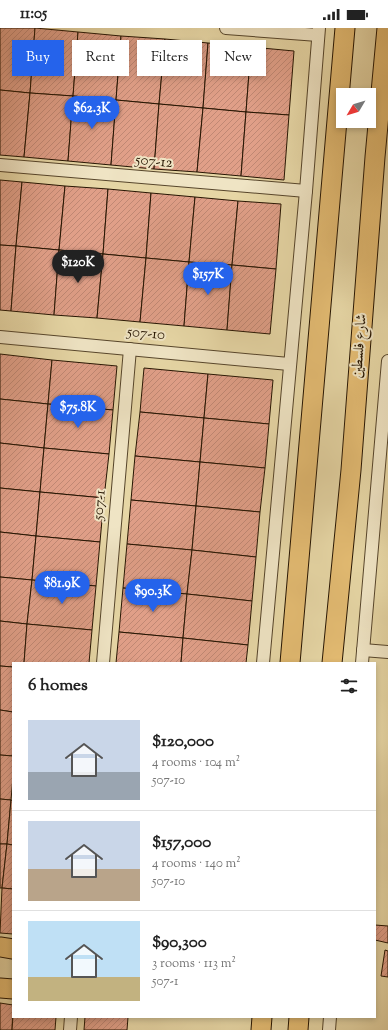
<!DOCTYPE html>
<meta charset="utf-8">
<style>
body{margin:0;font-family:"Sorts Mill Goudy",Amiri,serif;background:#f6f6f6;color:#222;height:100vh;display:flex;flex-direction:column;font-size:15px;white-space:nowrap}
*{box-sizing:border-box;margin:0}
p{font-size:13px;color:#767676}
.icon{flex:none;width:22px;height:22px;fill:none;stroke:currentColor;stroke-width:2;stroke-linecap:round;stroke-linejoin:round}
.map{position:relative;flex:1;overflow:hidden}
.drawer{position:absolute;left:12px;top:634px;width:364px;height:356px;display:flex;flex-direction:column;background:#fff;border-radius:0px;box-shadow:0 2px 6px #0003}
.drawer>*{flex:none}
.hud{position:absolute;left:12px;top:12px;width:364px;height:36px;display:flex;gap:8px}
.needle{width:26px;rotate:232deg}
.tools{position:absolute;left:336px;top:60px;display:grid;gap:8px}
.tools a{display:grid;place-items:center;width:40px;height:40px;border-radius:0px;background:#fff;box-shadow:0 2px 6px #0003;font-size:20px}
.price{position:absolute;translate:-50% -34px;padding:0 9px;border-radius:14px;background:#2563eb;color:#fff;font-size:13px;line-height:26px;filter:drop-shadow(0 1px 2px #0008)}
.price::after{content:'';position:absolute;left:50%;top:24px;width:12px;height:9px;margin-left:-6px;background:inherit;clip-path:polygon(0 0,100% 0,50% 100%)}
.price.current{background:#222;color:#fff}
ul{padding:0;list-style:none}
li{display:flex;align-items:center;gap:12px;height:100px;padding:0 16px}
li+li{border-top:1px solid #e0e0e0}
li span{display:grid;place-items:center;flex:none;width:112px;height:80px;border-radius:0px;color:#555}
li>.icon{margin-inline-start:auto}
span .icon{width:48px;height:48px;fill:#fffc;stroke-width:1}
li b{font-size:17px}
h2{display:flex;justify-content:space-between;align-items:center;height:48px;padding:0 16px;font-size:17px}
.tag{padding:0 14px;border-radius:0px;background:#fff;box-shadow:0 2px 6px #0003;font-size:14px;line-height:36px}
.tag.current{background:#2563eb;color:#fff}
.status{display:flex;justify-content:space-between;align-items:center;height:28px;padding:0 20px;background:#fff;direction:ltr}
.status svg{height:11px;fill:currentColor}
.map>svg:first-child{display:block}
</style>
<div class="status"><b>11:05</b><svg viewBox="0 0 49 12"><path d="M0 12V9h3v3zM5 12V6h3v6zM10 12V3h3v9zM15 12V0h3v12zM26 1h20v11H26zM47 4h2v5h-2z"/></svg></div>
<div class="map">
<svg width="388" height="1002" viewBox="0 0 388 1002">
<defs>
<pattern id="building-hatch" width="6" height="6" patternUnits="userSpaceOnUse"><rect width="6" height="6" fill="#e09f88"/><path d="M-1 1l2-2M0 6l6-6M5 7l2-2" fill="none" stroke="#c08874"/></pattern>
</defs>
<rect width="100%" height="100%" fill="#e6d6a5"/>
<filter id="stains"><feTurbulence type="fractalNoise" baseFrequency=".005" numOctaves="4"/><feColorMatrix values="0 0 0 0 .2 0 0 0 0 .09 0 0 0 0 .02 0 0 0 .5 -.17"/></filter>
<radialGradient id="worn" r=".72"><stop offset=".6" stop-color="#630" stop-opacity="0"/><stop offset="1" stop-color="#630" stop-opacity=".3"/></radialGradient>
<g fill="url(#building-hatch)" stroke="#261502">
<polygon points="0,0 35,0 30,65 0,62"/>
<polygon points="35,0 78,4 73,68 30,65"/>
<polygon points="78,4 121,8 116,72 73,68"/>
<polygon points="121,8 165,11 159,76 116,72"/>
<polygon points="165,11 208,15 203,80 159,76"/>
<polygon points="208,15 251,19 246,84 203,80"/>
<polygon points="251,19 294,23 289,87 246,84"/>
<polygon points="0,62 30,65 24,129 0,127"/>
<polygon points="30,65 73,68 68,133 24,129"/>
<polygon points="73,68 116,72 111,137 68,133"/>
<polygon points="116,72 159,76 154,141 111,137"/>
<polygon points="159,76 203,80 197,144 154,141"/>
<polygon points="203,80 246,84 241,148 197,144"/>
<polygon points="246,84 289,87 284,152 241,148"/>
<polygon points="0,152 22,154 16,218 0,217"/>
<polygon points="22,154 65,158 59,222 16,218"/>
<polygon points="65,158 108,161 103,226 59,222"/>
<polygon points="108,161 151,165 146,230 103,226"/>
<polygon points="151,165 195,169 189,234 146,230"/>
<polygon points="195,169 238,173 232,237 189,234"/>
<polygon points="238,173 281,176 276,241 232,237"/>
<polygon points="0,217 16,218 11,283 0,282"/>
<polygon points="16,218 59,222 54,287 11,283"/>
<polygon points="59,222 103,226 97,290 54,287"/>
<polygon points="103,226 146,230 140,294 97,290"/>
<polygon points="146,230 189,234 184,298 140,294"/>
<polygon points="189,234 232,237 227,302 184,298"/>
<polygon points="232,237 276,241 270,306 227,302"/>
<polygon points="0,326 52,332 48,376 0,371"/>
<polygon points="52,332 117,338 113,382 48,376"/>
<polygon points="144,340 208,346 204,390 140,384"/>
<polygon points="208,346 273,352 269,396 204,390"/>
<polygon points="0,371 48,376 44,420 0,415"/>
<polygon points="48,376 113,382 109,426 44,420"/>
<polygon points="140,384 204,390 200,434 135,428"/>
<polygon points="204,390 269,396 265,440 200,434"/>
<polygon points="0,415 44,420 40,464 0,460"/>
<polygon points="44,420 109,426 104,470 40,464"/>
<polygon points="135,428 200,434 196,478 131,472"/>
<polygon points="200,434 265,440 260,484 196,478"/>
<polygon points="0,460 40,464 36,508 0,504"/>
<polygon points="40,464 104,470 100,514 36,508"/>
<polygon points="131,472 196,478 192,522 127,516"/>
<polygon points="196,478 260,484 256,529 192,522"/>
<polygon points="0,504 36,508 32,552 0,549"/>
<polygon points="36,508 100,514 96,558 32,552"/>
<polygon points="127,516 192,522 187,566 123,560"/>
<polygon points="192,522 256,529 252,573 187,566"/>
<polygon points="0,549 32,552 27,596 0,593"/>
<polygon points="32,552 96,558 92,602 27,596"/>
<polygon points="123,560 187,566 183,610 119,604"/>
<polygon points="187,566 252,573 248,617 183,610"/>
<polygon points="0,593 27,596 24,635 13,635 13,639 0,638"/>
<polygon points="27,596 92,602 89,635 24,635"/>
<polygon points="119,604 183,610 181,635 116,635"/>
<polygon points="183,610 248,617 246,635 181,635"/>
<polygon points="0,638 13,639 13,684 0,682"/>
<polygon points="0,682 13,684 13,728 0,727"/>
<polygon points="0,727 13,728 13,749 11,772 0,771"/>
<polygon points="0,771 11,772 7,816 0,816"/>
<polygon points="11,772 13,773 13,817 7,816"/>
<polygon points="0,816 7,816 2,860 0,860"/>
<polygon points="7,816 13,817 13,861 2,860"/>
<polygon points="2,860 13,861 13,906 0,905"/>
<polygon points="375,897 388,898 388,915 375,912"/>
<polygon points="385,922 388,923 388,949 381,948"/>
<polygon points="0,975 13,977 12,1002 0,1002"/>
<polygon points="13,988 13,989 56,989 55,1002 12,1002"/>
<polygon points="85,989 128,989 127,1002 84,1002"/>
</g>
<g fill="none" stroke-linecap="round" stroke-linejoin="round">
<g stroke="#56452b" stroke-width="14">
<g id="minor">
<polyline points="226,0 318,7"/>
<polyline points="0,137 306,163"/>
<polyline points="0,309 289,336"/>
<polyline points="363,622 388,624"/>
<polyline points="103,635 130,321"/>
<polyline points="263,635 306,163 319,0"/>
<polyline points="362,635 388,333"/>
<polyline points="70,1002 71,989"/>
<polyline points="329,1002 330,989"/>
</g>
</g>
<g stroke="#261502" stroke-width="21">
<g id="primary">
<polyline points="290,635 345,0"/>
<polyline points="332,635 351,442 375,129 387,0"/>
<polyline points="0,919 13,921"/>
<polyline points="0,960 13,961"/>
<polyline points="261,1002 262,989"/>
<polyline points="298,1002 299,989"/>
</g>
</g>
<use href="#minor" stroke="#efe4c4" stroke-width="12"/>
<use href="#primary" stroke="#e3bb72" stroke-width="19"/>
</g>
<g text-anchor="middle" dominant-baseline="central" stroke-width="4" stroke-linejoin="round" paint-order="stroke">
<g font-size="15" fill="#261502" stroke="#efe4c4">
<text transform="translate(154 134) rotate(5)">507-12</text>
<text transform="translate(146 306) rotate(5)">507-10</text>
<text transform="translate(360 318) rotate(-86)">شارع فلسطين</text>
<text transform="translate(100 477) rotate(-85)">507-1</text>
</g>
</g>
<rect width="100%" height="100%" filter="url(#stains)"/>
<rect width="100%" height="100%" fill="url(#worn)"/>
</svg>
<div class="tools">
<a><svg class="needle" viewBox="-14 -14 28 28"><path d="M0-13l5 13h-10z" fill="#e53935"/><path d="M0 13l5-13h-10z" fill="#767676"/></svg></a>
</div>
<b class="price" style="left:92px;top:102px">$62.3K</b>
<b class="price current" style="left:78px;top:256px">$120K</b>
<b class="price" style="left:208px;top:268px">$157K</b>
<b class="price" style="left:78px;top:401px">$75.8K</b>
<b class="price" style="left:62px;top:577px">$81.9K</b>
<b class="price" style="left:153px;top:585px">$90.3K</b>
<div class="hud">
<a class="tag current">Buy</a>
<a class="tag">Rent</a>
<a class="tag">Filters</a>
<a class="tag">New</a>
</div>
<section class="drawer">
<h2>6 homes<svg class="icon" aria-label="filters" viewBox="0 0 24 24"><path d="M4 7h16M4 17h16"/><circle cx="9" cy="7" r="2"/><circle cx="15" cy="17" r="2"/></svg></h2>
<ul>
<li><span style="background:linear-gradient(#c9d6e8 65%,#9aa5b1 0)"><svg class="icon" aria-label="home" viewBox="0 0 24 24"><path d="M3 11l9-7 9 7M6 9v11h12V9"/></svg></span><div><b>$120,000</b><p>4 rooms · 104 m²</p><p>507-10</p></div></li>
<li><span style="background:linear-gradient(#c9d6e8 60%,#b9a48a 0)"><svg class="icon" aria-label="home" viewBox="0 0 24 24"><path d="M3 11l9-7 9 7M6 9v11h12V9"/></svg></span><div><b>$157,000</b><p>4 rooms · 140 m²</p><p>507-10</p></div></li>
<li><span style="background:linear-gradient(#bfe0f5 70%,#c2b280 0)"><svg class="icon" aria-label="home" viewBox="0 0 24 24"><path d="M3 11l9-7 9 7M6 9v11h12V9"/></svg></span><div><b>$90,300</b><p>3 rooms · 113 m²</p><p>507-1</p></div></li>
</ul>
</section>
</div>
